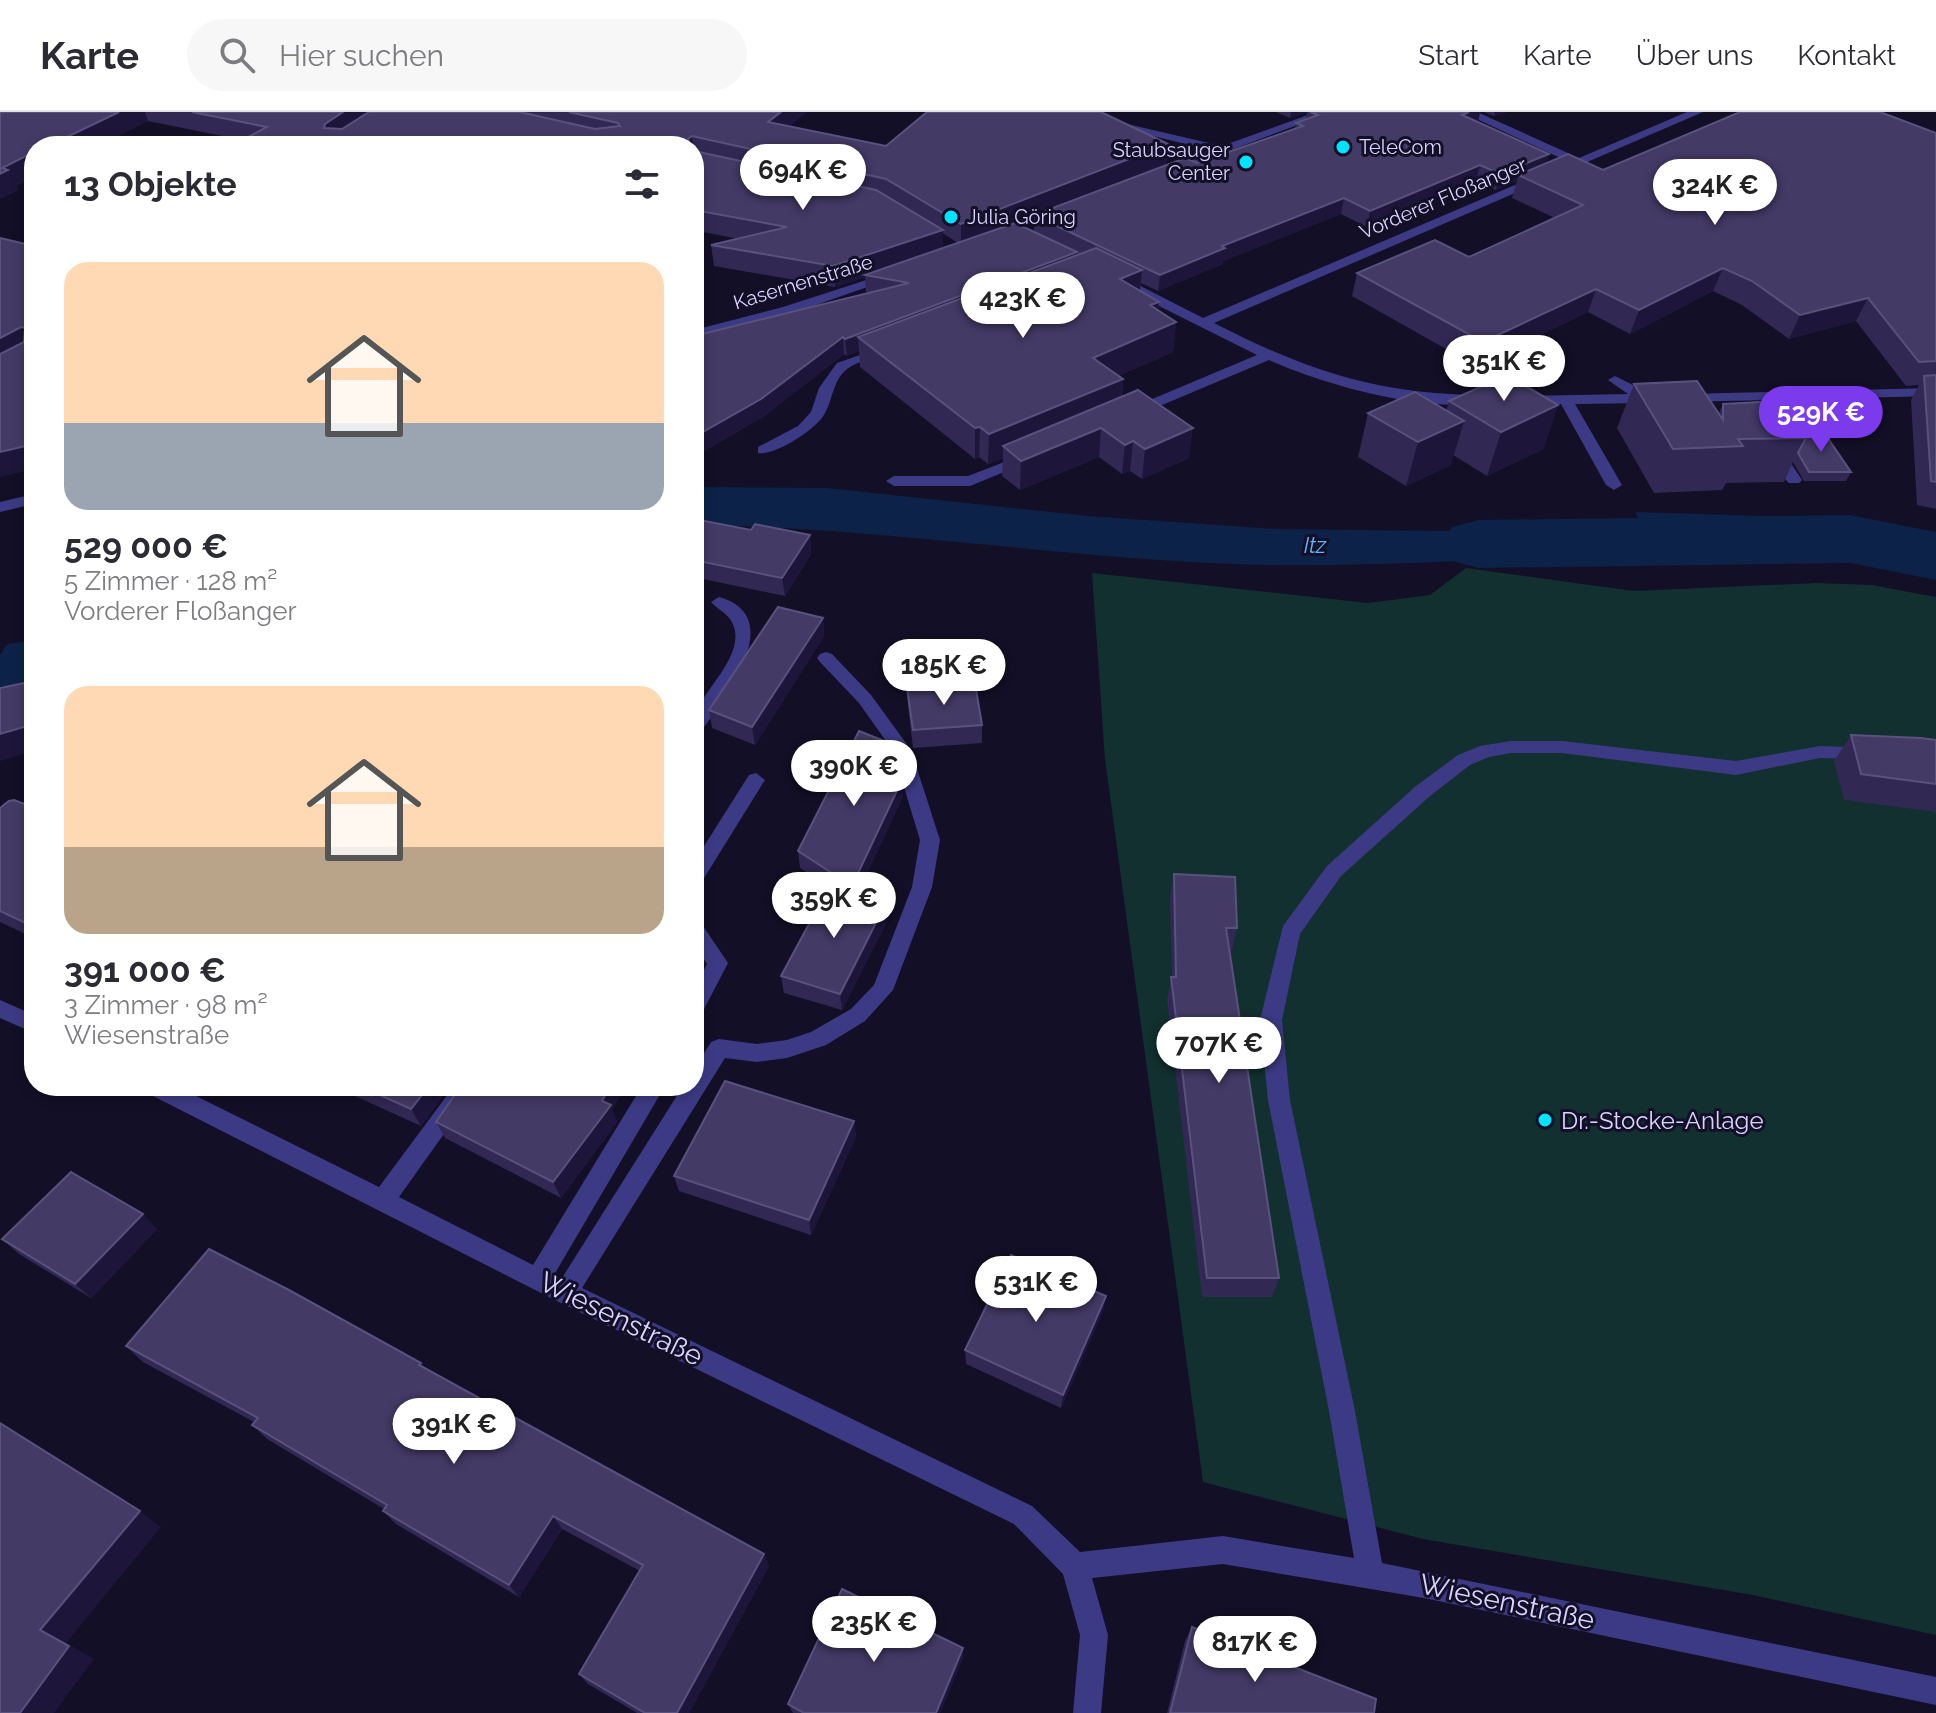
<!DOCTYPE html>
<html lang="de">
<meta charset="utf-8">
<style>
body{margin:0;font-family:Raleway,sans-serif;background:#f7f7f7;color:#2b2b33;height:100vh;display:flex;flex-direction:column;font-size:30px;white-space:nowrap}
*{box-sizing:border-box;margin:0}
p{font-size:26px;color:#7c7c81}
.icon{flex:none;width:44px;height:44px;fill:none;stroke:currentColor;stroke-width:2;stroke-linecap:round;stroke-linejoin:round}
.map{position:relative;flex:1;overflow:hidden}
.sheet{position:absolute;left:24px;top:24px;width:680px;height:960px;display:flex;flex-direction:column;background:#fff;border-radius:32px;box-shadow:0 4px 12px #0003}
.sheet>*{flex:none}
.price{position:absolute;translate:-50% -68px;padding:0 18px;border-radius:28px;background:#fff;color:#222;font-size:26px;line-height:52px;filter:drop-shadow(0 2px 4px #0008)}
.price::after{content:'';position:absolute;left:50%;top:48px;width:24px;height:18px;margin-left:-12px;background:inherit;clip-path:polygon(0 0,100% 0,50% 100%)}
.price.selected{background:#7c3aed;color:#fff}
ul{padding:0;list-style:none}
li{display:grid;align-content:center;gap:16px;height:424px;padding:0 40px}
li span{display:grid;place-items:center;height:248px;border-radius:24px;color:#555}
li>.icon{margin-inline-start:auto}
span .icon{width:144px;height:144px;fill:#fffc;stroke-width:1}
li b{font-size:34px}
h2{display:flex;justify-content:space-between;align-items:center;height:96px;padding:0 40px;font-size:34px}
header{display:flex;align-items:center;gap:48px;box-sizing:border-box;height:112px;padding:0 40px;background:#fff;border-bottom:2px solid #e1e1e2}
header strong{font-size:38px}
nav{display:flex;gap:44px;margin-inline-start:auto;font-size:28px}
.search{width:560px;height:72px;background:#f7f7f7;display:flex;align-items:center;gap:20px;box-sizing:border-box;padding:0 28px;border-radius:44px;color:#7c7c81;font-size:30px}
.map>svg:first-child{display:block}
</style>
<header>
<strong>Karte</strong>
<div class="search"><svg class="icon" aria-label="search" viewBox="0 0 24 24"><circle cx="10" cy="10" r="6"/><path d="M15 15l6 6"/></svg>Hier suchen</div>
<nav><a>Start</a><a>Karte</a><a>Über uns</a><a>Kontakt</a></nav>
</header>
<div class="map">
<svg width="1936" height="1601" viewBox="0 0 1936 1601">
<rect width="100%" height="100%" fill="#130f26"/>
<polygon fill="#12302f" points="1466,456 1634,479 1817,471 1872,473 1936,485 1936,1523 1753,1483 1423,1427 1203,1370 1105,647 1092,461 1368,491 1430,483"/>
<g fill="#0c2248">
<path d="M694,375l133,1 261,28 189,13 167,2 153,-12 23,36c-117,3 -235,12 -352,10 -192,-4 -382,-38 -574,-40z"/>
<polygon points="1635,400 1794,405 1936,424 1936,461 1852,443 1659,444"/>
<polygon points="34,528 34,573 0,574 0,543 7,532"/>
</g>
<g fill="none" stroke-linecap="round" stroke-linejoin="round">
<polygon fill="#0c2248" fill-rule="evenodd" points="1850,403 1936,420 1936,468 1850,451 1479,456 1452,449 1441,432 1452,415 1479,408"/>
<g fill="#3d3a85" fill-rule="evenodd">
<polygon points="1055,0 1075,0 1222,34 1316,0 1332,0 1170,61 1166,60 1166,54 1210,38"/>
<path d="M1462,0h15l102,46 108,-46h16l-489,211c92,47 161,71 266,72l7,4 -2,3c-58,12 -163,-18 -216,-42l-133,56h-10v-6l131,-55 -146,-73v-6h10l82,42 366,-156z"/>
<polygon points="885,162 896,165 793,201 694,226 694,218 783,195"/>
<path d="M883,235l5,1v6c-12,4 -31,7 -41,15 -14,11 -14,30 -22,44 -8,16 -50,43 -67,40v-6l40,-21 13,-14 8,-24 18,-25z"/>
<polygon points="1615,264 1659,286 1646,291 1575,292 1622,373 1614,378 1606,373 1561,292 1524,292 1517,288 1524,284 1628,282 1608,268"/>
<polygon points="1936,276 1936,284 1684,290 1677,286 1684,282"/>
<polygon points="1775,334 1780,335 1802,368 1799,371 1789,371 1786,368 1768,338"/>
<polygon points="1028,341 1033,342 1033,348 970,374 894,374 886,369 894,364 968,364"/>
<polygon points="34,382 34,392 0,400 0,390"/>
<path d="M719,485c71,20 3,104 -19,136l-6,2c0,-5 -1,-14 0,-19 7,-25 58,-65 36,-97 -5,-7 -14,-11 -19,-17z"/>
<polygon points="826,540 832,542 871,583 911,638 940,728 932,775 893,878 865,909 826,933 787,946 757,950 725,946 582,1176 1032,1394 1080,1440 1223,1424 1354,1446 1329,1299 1268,988 1260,908 1283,814 1327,754 1416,674 1458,643 1480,634 1511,629 1562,629 1736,649 1820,634 1870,636 1873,641 1864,647 1820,646 1736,663 1562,641 1511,641 1489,645 1470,653 1430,684 1341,764 1300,822 1282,908 1290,988 1355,1299 1382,1451 1936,1565 1936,1593 1424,1486 1223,1452 1092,1466 1108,1523 1101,1601 1073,1601 1080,1523 1063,1462 1014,1412 557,1189 147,981 144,974 176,974 379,1075 454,974 478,974 399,1085 533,1153 642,974 665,974 554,1163 562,1166 683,974 694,974 694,957 711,930 719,927 757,932 787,928 811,920 851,897 874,873 912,775 920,728 893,639 859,591 820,550 817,546 820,542"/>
<polygon points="756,661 765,668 701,771 694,773 694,750 749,663"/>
<polygon points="34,687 34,701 0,711 0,697"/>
<polygon points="694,809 701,811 728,851 701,903 694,906 694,877 707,852 694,833"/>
<polygon points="0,888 34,903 34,921 0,906"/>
</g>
</g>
<g fill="#312854" fill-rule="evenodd">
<path d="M0,0h807l-18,14 97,20 282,-2 -2,21 31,-2 98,-35 1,-5 10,-4 1,-7 -17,6 -14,-6h204l-2,10 71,32 -3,9 57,7 333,-37v376l-19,-4 -6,-105 8,-15 -13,1 -50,-65 -67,18 -47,-34 -29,-14 -83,43 -42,-22 -112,54 -124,-70 5,-23 112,-16 86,-39 -43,-20 5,-17 -21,9 -20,-9 -109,46 -26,-13 -118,47v3l-65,27 -17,-8 -1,8 19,11 -1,8 18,12 -3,30 -55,24 5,3 -1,18 67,61 -47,21 -12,-8 -8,3 -23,-17 -79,33 -18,-14 1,-18 -15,6 -9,-7 -4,2 -115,-92 -1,-16 -12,5 -3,-2 -81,63 -69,40v-121l175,-43 -3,-1 -1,-15 -30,10 -121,-21 -3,-21 27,-6 -44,-9v-84h-463l11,-6 -94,-19 -132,65 2,4 -18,9zM1034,104v15l-18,-8zM943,121l1,1 14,9 -15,5z"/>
<polygon points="1484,0 1506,0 1494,4"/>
<polygon points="1634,272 1719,301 1723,292 1803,321 1851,360 1846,369 1804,369 1793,350 1784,370 1726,371 1722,378 1654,381 1617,316"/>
<polygon points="1449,289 1558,293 1543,337 1487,364 1453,343 1451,353 1406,374 1358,345 1368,301 1446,299"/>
<polygon points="694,407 751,418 810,423 811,442 785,484 703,467 694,480"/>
<polygon points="823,506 824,524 755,633 712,616 709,598"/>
<polygon points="907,576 982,613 982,631 913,636 908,594"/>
<polygon points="1851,623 1936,628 1936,700 1844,688 1834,649"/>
<polygon points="903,684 857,783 887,809 842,898 784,881 781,864 830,776 800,756 798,739"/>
<polygon points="0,696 34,696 34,826 0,810"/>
<polygon points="1174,762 1237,816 1232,839 1229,839 1279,1166 1272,1185 1202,1185 1167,888 1171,865 1172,865 1170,785"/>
<polygon points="333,974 450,974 421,1014"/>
<polygon points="612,998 617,1010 561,1086 445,1026 436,1010"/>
<polygon points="854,1009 856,1025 811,1123 679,1079 674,1064"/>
<polygon points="157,1117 91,1186 19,1142 2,1127"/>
<polygon points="1106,1184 1103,1199 1061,1296 966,1252 965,1238"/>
<polygon points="126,1234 421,1251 425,1256 764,1442 769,1454 689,1601 637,1601 588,1572 579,1562 640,1459 562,1417 519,1485 396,1412 383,1399 384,1397 267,1327 252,1313 254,1310 143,1250"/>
<polygon points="1192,1515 1374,1601 1167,1601 1185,1529"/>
<polygon points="963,1536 963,1545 940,1601 793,1601 788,1592"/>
</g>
<g fill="#1d163a">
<polygon points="119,0 145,0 148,9 98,34 48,34"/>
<polygon points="343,0 380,0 331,31 324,16 325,12"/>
<polygon points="781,0 807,0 770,30 768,10"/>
<polygon points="1291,0 1307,0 1290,6"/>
<polygon points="1469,0 1480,0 1478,11 1462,3"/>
<polygon points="1495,0 1506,0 1494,4"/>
<polygon points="692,24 693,34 689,34 688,27"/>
<polygon points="1168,32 1166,53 961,133 961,112"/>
<polygon points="34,40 34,65 16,74 18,78 0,87 0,62 2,56"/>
<polygon points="1549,42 1544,57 1518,63 1517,69 1496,78 1500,62"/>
<polygon points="1480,53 1476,69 1367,115 1370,99"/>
<polygon points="1344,86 1341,102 1223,149 1223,152 1158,179 1160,163 1222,134"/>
<polygon points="943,118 943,139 865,163 865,165 835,175 833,154"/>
<polygon points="1077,140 1076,157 858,225 859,239 847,244 845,227"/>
<polygon points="1723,156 1713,179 1630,222 1639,198"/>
<polygon points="1142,158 1139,187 1120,167"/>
<polygon points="1596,177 1588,200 1476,254 1483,230"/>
<polygon points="1868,186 1856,209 1789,227 1800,203"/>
<polygon points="1159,190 1155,219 1176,210 1173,240 1091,276 1093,246 1150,193"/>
<polygon points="21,215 33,236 0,254 0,226"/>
<polygon points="843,225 844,242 763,305 694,345 694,325"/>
<polygon points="1123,267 1120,297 1003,334 1003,346 988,352 989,322"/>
<polygon points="1558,293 1543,337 1487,364 1501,320"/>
<polygon points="1464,309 1451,353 1406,374 1418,330"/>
<polygon points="980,315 979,345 975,347 975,316"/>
<polygon points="1101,316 1099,345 1020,378 1021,349"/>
<polygon points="1193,316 1189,346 1142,367 1145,337"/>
<polygon points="1133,329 1130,359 1122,362 1125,333"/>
<polygon points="34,332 34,357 0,365 0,340"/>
<polygon points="810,423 811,442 785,484 782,466"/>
<polygon points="699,449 703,467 694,480 694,457"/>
<polygon points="823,506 824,524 755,633 752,615"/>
<polygon points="34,612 34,639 0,649 0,622"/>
<polygon points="903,666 903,684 854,791 852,774"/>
<polygon points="886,791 887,809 842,898 840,882"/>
<polygon points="429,974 450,974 421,1014 411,997"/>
<polygon points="610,974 626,974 612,998 617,1010 561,1086 553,1070"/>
<polygon points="854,1009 856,1025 811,1123 809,1108"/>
<polygon points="143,1102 157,1117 91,1186 75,1172"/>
<polygon points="1106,1184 1103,1199 1061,1296 1063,1283"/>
<polygon points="140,1399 161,1415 66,1531 94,1547 54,1601 20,1601 40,1518"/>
<polygon points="553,1404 562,1417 519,1485 509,1473"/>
<polygon points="764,1442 769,1454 689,1601 677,1601"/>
<polygon points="963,1536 963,1545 940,1601 936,1601"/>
</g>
<g fill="#433a66" stroke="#5a527e" stroke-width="2">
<polygon points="0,0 119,0 48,34 34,34 34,40 2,56 8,58 0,62"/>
<polygon points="192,0 343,0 325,12 324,16 342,17 369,0 520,0 595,17 620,14 618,11 569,0 781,0 768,10 886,34 927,0 1101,0 1168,32 961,112 886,67 692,24 688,27 690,34 231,34 267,15"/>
<polygon points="1310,0 1469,0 1462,3 1549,42 1500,62 1480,53 1370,99 1344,86 1222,134 1225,136 1160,163 1034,103 1185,46 1197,51 1303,14 1296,11 1318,3"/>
<polygon points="1740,0 1880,0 1936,21 1936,249 1919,250 1868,186 1800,203 1752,169 1723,156 1639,198 1596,177 1483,230 1357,161 1435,128 1469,145 1583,93 1518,63 1568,42 1603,58"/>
<polygon points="694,39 876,78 943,118 833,154 711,133 787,115 694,98"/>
<polygon points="1015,111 1077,140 845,227 843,225 761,287 694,325 694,224 909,171 865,163"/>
<polygon points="0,126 34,134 34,332 0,340 0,242 24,230 25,216 21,215 0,226"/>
<polygon points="1096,136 1142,158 1120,167 1159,190 1150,193 1176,210 1093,246 1123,267 989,322 980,315 975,316 858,225"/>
<polygon points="1507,263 1558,293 1501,320 1449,289"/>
<polygon points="1936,263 1936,370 1931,369 1924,264"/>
<polygon points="1697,269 1723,308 1723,292 1781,289 1806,326 1738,327 1743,334 1673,337 1634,272"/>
<polygon points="1138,278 1193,316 1145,337 1133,329 1125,333 1101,316 1021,349 1003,334"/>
<polygon points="1415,280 1464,309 1418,330 1368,301"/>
<polygon points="1823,319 1851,360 1809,360 1798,341 1806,326 1803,321"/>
<polygon points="694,407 751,418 755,412 810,423 782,466 699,449 694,457"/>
<polygon points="778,495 823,506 752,615 709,598"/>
<polygon points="34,569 34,612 0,622 0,576"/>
<polygon points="975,571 982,613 913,618 907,576"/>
<polygon points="859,619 892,632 903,666 852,774 798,739"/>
<polygon points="1851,623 1921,626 1936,628 1936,672 1861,662"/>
<polygon points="14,688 34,696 34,815 0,799 0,696 9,689"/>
<polygon points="1174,762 1235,765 1237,816 1226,816 1279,1166 1207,1166 1171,865 1176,865"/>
<polygon points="829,775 886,791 840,882 781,864"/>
<polygon points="725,969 854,1009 809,1108 674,1064"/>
<polygon points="360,974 429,974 411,997"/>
<polygon points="461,974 610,974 602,989 611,993 553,1070 436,1010"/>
<polygon points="71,1060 143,1102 75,1172 2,1127"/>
<polygon points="209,1137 289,1178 421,1251 419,1253 764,1442 677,1601 645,1601 579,1562 643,1453 553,1404 509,1473 383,1399 387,1393 252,1313 258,1306 126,1234"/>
<polygon points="1011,1143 1106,1184 1063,1283 965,1238"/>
<polygon points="0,1311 140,1399 40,1518 69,1534 20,1601 0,1601"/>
<polygon points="842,1477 963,1536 936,1601 804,1601 788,1592"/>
<polygon points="1192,1515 1376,1587 1374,1601 1170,1601"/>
</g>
<g fill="#00e5ff" stroke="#130f26" stroke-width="3">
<circle cx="1343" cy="35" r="8"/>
<circle cx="1246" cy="50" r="8"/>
<circle cx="951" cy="105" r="8"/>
<circle cx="1545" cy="1008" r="8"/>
</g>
<g text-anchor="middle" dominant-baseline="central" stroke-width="6" stroke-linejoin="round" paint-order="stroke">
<g font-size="20" fill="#d9d4ff" stroke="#130f26" text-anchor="start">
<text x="1359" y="35">TeleCom</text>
<text x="1230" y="38" text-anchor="end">Staubsauger<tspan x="1230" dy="23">Center</tspan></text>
<text x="967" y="105">Julia Göring</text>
</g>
<g font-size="20" fill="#d9d4ff" stroke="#130f26">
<text transform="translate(1443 86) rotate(-23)">Vorderer Floßanger</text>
<text transform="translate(803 170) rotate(-17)">Kasernenstraße</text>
</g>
<g font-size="22" font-style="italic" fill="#62b6ff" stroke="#130f26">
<text x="1315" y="433">Itz</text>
</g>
<g font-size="24" fill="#d9d4ff" stroke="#130f26" text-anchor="start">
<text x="1561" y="1008">Dr.-Stocke-Anlage</text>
</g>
<g font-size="28" fill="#d9d4ff" stroke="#130f26">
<text transform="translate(621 1207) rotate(26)">Wiesenstraße</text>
<text transform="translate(1507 1490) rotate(12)">Wiesenstraße</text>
</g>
</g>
</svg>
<b class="price" style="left:803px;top:100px">694K €</b>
<b class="price" style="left:1715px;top:115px">324K €</b>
<b class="price" style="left:1023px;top:228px">423K €</b>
<b class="price" style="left:1504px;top:291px">351K €</b>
<b class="price selected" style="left:1821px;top:342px">529K €</b>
<b class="price" style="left:944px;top:595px">185K €</b>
<b class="price" style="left:854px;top:696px">390K €</b>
<b class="price" style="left:834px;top:828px">359K €</b>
<b class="price" style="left:1219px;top:973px">707K €</b>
<b class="price" style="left:1036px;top:1212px">531K €</b>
<b class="price" style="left:454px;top:1354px">391K €</b>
<b class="price" style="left:874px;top:1552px">235K €</b>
<b class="price" style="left:1255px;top:1572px">817K €</b>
<section class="sheet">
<h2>13 Objekte<svg class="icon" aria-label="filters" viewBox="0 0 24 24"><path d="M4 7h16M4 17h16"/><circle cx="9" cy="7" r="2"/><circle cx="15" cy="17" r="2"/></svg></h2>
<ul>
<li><span style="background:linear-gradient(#ffd9b3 65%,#9aa5b1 0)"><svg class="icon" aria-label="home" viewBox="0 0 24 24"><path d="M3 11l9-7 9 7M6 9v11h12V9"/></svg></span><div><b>529 000 €</b><p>5 Zimmer · 128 m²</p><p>Vorderer Floßanger</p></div></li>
<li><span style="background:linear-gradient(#ffd9b3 65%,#b9a48a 0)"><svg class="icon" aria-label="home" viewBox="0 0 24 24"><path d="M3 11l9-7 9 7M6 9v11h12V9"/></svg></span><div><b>391 000 €</b><p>3 Zimmer · 98 m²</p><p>Wiesenstraße</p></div></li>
</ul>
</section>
</div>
